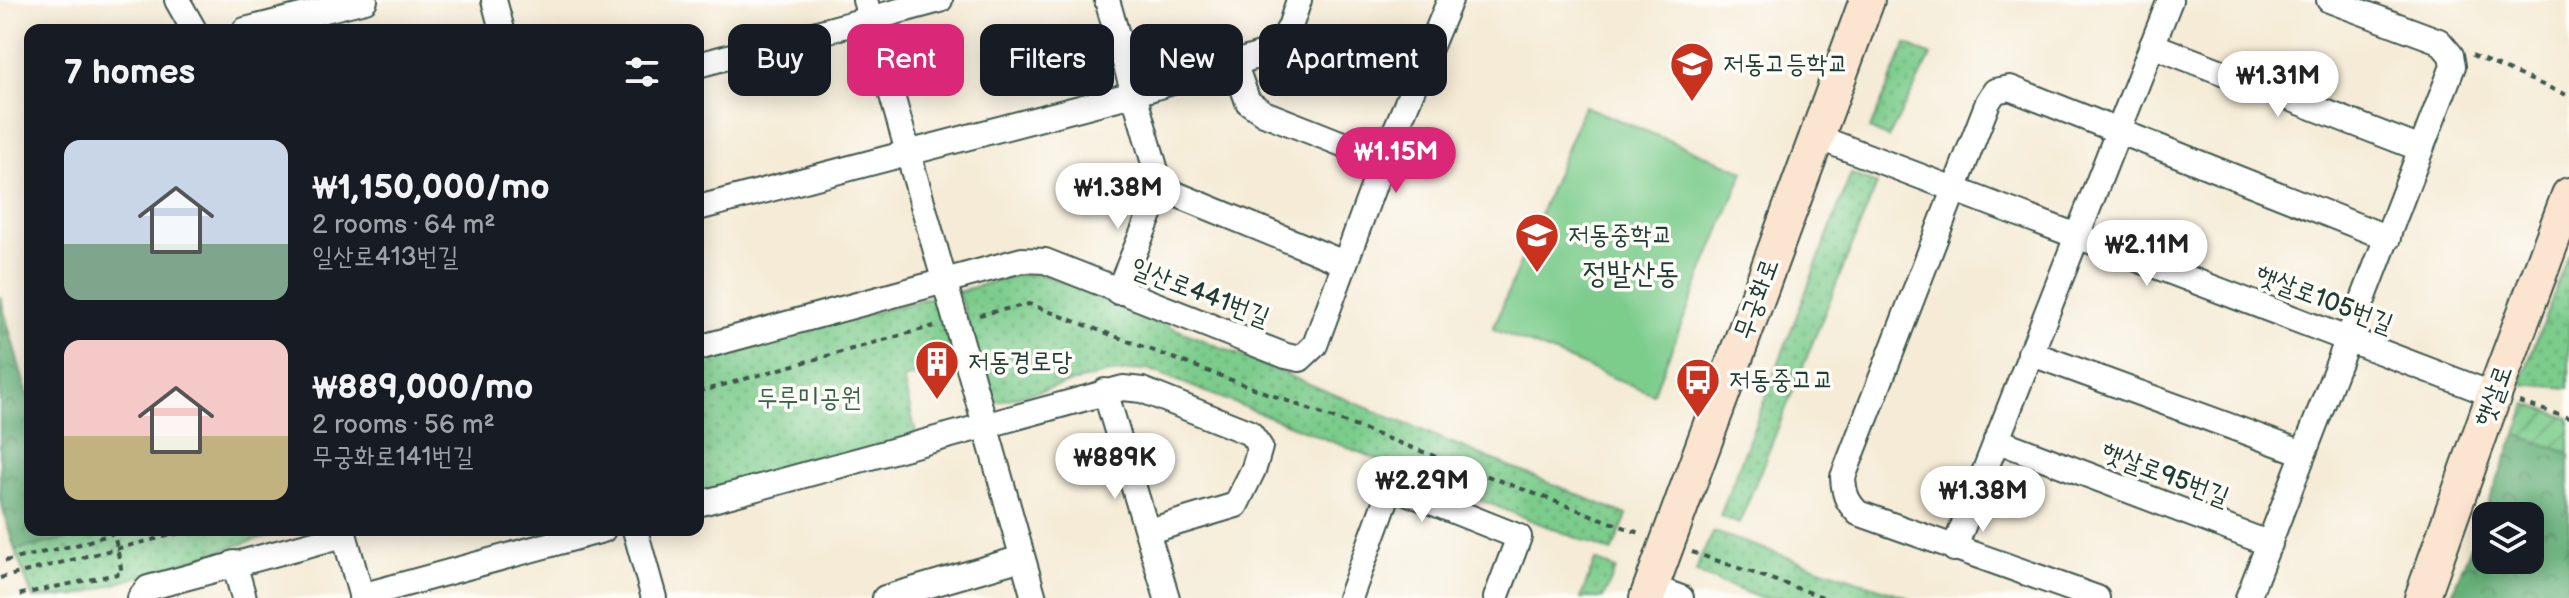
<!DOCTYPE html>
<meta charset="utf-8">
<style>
body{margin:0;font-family:"Balsamiq Sans","Poor Story",sans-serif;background:#242831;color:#f1f3f6;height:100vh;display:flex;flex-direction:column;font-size:30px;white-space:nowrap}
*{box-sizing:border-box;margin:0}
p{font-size:26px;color:#9ea1a6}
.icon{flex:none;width:44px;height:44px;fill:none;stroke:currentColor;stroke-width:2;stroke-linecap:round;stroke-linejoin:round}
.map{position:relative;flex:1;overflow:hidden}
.side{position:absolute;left:24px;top:24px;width:680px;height:512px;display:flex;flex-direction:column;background:#171b24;border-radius:16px;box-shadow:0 4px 20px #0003}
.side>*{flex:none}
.guide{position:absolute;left:728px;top:24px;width:760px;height:72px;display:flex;gap:16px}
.buttons{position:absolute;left:2472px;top:502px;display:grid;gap:16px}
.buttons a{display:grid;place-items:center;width:72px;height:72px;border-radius:16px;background:#171b24;box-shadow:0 4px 20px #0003;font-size:40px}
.price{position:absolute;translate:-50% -68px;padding:0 18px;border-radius:28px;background:#fff;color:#222;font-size:26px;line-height:52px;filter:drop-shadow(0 2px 4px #0008)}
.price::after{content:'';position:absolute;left:50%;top:48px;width:24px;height:18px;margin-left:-12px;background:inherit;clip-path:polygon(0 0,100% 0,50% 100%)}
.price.current{background:#db2777;color:#fff}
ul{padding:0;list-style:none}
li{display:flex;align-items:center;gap:24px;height:200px;padding:0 40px}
li span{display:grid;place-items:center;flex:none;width:224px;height:160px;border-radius:16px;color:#555}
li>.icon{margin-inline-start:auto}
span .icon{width:96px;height:96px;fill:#fffc;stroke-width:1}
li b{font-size:34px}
h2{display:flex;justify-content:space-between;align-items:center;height:96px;padding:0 40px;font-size:34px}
.pill{padding:0 28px;border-radius:16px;background:#171b24;box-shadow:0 4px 20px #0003;font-size:28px;line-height:72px}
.pill.current{background:#db2777;color:#fff}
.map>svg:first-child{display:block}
</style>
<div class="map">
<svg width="2569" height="598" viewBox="0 0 2569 598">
<defs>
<pattern id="grass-dots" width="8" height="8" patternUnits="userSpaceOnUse" patternTransform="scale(2)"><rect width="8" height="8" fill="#7ccc8c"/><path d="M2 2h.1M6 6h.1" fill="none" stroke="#65a773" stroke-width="1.8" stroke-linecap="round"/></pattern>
<pattern id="forest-crowns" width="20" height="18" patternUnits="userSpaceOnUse" patternTransform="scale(2)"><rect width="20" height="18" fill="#65b078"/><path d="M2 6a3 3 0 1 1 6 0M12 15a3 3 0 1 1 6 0" fill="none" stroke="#539063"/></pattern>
<pattern id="garden-furrows" width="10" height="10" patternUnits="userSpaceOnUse" patternTransform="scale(2)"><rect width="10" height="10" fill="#7ccc8c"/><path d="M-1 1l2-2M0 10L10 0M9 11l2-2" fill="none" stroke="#65a773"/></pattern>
</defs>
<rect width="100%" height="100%" fill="#fdfcf7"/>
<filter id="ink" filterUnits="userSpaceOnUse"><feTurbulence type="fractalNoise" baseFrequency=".0125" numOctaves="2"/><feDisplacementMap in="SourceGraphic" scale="16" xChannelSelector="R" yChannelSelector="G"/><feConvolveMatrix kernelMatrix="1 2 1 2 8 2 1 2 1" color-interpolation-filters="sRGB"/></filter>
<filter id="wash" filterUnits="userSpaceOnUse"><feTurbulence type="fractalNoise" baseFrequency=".006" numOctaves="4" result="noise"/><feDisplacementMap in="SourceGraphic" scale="32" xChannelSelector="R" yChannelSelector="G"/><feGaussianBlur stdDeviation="1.8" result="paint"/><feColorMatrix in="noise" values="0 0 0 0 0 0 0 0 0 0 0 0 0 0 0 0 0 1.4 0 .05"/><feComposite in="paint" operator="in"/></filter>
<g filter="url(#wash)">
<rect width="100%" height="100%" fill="#f5ebd6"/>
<g fill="url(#grass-dots)" stroke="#4e8460" stroke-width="2">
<polygon points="1906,44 1931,56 1888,138 1870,129"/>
<polygon points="1851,174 1877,184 1739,524 1720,516"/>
<polygon points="2569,254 2569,388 2520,384"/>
<polygon points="1015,275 1045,275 1627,515 1612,552 1148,369 1103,374 994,403 958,292"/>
<polygon points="936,296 957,364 903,379 917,438 698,496 698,359"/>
<polygon points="97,530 286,530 77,596 33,598 15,550"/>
<polygon points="1714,532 1909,598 1760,598 1696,573 1701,556"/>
<polygon points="1595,560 1616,569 1603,598 1581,598"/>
</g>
<g fill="url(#forest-crowns)" stroke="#427656" stroke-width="2" fill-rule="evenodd">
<polygon points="0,296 30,404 30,530 65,530 67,539 15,550 0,499"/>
<path d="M2516,434l53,19v145h-119zM2486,516h44v44h-44z"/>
</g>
<polygon fill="url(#garden-furrows)" stroke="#4e8460" stroke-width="2" points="2527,404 2569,418 2569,453 2516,434"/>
<polygon fill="#7ccc8c" stroke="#4e8460" stroke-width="2" points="1584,106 1744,171 1653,394 1493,329"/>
</g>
<g filter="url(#ink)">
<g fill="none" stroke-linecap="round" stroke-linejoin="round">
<g stroke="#3f574c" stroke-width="28">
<g id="street">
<polyline points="177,0 194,30"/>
<polyline points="494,0 502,30"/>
<polyline points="865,0 1034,598"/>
<polyline points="1107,0 1161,188 1344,263"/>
<polyline points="245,30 365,0"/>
<polyline points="2152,45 2421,149"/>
<polyline points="698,65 940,0"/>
<polyline points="1235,65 1248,102 1264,113 1383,160"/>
<polyline points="1817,137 2494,395"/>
<polyline points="698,208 1133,94 1277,50 1290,27 1299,0"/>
<polyline points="1118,292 1161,188"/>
<polyline points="698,348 1022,260 1045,261 1286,356 1300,359 1315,345 1383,160 1450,0"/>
<polyline points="2030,353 2303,453"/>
<polyline points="1105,391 1167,598"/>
<polyline points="1996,440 2270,544"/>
<polyline points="698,504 1123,388 1142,390 1250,433 1260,447 1254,468 1236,505 1149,531"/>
<polyline points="343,530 362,598"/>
<polyline points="635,530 654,598"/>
<polyline points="1954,549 2170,0"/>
<polyline points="234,563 244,598"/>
<polyline points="1651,587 1681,598"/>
<polyline points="361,596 603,530"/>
<polyline points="140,598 148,588 344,535"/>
<polyline points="885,598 1022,558"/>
<polyline points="1350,598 1391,486 1519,537 1496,598"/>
<path d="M2097,598l-239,-85c-12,-12 -14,-20 -15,-36l145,-375 7,-11 15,-3 378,150"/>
<polyline points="2248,598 2453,66 2451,55 2439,41 2329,0"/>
</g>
</g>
<g stroke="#3f574c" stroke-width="38">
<g id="secondary">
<polyline points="1647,598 1867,0"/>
<polyline points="2422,598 2494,395 2569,195"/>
</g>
</g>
<g stroke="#3f574c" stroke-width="4" stroke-dasharray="6 6" stroke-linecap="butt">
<polyline points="2472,55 2569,96"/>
<polyline points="979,315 1029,304 1642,534"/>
<polyline points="698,392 934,326"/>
<polyline points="2519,402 2569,418"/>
<polyline points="1692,552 1826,598"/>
<polyline points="5,561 80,544 114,533 122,573 17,595"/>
<polyline points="0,578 191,530"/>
</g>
<use href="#street" stroke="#fff" stroke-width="24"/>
<use href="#secondary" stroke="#fce5d0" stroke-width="34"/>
</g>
</g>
<defs>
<g id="school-pin" transform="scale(2.3)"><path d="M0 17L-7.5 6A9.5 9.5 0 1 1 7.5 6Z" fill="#c8321e" stroke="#fdfcf7"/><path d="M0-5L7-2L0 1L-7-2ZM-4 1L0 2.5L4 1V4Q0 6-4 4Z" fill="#fff"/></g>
<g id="building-pin" transform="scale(2.3)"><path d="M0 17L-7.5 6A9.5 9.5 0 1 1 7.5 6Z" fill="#c8321e" stroke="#fdfcf7"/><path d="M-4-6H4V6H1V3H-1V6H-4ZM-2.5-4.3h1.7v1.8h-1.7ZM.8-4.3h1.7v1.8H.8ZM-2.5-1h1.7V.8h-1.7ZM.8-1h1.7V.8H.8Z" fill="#fff"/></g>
<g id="bus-pin" transform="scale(2.3)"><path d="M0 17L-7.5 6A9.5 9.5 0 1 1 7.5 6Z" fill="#c8321e" stroke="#fdfcf7"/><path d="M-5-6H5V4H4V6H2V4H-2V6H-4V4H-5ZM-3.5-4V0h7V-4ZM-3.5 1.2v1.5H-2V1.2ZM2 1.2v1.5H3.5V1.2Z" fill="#fff"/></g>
</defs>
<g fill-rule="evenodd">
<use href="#school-pin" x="1692" y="64"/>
<use href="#school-pin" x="1537" y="235"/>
<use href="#building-pin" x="937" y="362"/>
<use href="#bus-pin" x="1698" y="380"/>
</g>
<g text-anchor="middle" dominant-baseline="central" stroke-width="7" stroke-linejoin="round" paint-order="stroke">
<g font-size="26" fill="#1f3d34" stroke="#fdfcf7" text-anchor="start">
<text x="1723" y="64">저동고등학교</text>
<text x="1568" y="235">저동중학교</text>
<text x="968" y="362">저동경로당</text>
<text x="1729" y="380">저동중고교</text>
</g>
<g font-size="26" fill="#1f3d34" stroke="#fdfcf7">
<text transform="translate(1200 293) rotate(21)">일산로441번길</text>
<text transform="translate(1757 299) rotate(-70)">무궁화로</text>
<text transform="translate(2324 300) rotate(21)">햇살로105번길</text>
<text transform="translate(2494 396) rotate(-70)">햇살로</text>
<text transform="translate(2165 475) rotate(21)">햇살로95번길</text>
</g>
<g font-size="26" fill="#36614a" stroke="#fdfcf7">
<text x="809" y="398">두루미공원</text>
</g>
<g font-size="30" fill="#1f3d34" stroke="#fdfcf7">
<text x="1631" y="274">정발산동</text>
</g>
</g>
</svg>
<div class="buttons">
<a><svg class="icon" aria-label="layers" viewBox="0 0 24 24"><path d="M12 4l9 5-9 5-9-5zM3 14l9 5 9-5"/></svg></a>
</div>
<b class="price" style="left:2278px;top:119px">₩1.31M</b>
<b class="price current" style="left:1396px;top:195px">₩1.15M</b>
<b class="price" style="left:1118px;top:231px">₩1.38M</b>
<b class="price" style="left:2147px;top:288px">₩2.11M</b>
<b class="price" style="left:1115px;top:501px">₩889K</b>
<b class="price" style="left:1422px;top:524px">₩2.29M</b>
<b class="price" style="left:1983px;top:534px">₩1.38M</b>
<div class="guide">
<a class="pill">Buy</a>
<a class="pill current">Rent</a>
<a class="pill">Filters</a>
<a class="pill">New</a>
<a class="pill">Apartment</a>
</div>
<section class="side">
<h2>7 homes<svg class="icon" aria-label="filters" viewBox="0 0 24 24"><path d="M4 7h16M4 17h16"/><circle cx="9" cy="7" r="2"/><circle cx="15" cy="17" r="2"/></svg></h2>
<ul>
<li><span style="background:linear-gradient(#c9d6e8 65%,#7fa58c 0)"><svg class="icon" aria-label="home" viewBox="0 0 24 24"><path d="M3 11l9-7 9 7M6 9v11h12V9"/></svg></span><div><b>₩1,150,000/mo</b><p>2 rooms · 64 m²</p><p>일산로413번길</p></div></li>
<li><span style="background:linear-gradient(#f6c9c9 60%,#c2b280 0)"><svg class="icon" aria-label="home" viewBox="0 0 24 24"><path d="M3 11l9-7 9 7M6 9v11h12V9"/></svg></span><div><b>₩889,000/mo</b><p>2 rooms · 56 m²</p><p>무궁화로141번길</p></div></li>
</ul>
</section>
</div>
